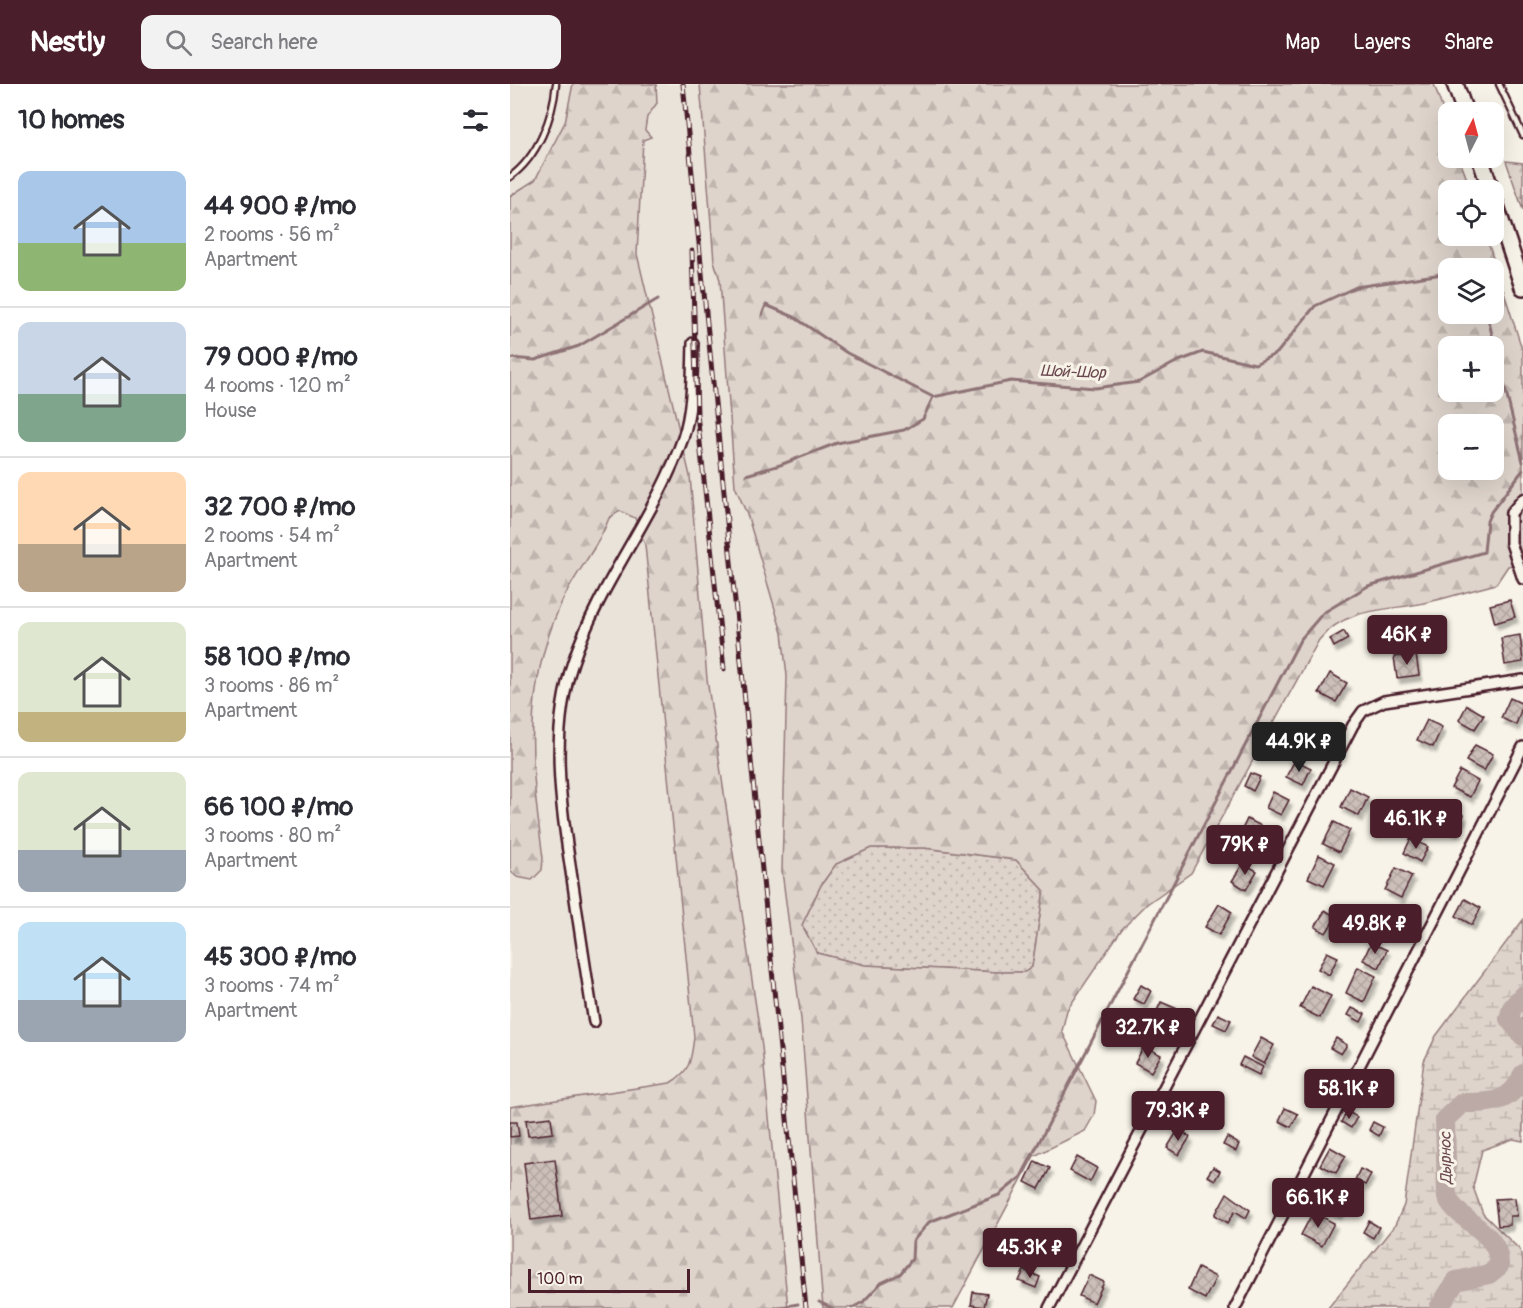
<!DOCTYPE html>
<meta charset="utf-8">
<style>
body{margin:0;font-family:Pangolin,sans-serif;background:#f2f2f3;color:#2b2b33;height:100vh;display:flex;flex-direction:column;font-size:22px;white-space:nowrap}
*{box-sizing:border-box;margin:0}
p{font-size:20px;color:#7c7c81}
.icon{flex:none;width:33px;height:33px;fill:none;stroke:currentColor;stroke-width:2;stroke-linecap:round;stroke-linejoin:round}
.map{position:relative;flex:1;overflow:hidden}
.drawer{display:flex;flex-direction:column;background:#fff;width:510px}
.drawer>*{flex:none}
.needle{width:39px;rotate:6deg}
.fabs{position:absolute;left:928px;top:18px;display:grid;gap:12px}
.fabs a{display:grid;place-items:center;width:66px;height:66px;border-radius:12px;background:#fff;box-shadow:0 6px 24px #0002;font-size:30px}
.scale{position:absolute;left:18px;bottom:15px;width:162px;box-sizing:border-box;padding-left:6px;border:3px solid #4a1f2b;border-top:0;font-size:16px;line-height:21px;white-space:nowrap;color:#4a1f2b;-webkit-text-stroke:4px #f7f3e8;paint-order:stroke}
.price{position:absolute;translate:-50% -51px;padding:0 14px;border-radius:6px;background:#4a1f2b;color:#fff;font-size:20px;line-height:39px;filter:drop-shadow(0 2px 3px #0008)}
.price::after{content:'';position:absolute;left:50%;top:36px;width:18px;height:14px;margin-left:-9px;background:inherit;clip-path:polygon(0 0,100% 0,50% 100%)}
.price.on{background:#222;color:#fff}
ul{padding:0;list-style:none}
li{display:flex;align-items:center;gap:18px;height:150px;padding:0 18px}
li+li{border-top:2px solid #e1e1e2}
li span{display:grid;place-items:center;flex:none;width:168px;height:120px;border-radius:12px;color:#555}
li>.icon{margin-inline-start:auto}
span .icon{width:72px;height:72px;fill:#fffc;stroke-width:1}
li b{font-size:26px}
h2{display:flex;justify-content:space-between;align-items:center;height:72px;padding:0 18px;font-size:26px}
header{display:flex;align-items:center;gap:36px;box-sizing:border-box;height:84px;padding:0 30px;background:#4a1f2b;color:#fff}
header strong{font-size:28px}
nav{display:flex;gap:33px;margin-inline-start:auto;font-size:21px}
.search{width:420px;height:54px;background:#f2f2f3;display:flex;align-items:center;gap:15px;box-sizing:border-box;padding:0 21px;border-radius:12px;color:#7c7c81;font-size:22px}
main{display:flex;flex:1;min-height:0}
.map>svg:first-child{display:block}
</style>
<header>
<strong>Nestly</strong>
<div class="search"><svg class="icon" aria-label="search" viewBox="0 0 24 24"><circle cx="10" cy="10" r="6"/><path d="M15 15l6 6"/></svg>Search here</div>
<nav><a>Map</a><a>Layers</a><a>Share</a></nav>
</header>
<main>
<section class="drawer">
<h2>10 homes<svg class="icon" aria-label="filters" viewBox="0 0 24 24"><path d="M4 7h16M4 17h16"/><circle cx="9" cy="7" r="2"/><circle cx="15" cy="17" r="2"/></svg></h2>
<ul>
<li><span style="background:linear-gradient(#a9c7e8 60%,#8fb573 0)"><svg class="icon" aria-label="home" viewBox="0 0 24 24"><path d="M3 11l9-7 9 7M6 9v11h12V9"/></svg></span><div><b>44 900 ₽/mo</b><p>2 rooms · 56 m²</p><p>Apartment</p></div></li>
<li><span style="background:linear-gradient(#c9d6e8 60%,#7fa58c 0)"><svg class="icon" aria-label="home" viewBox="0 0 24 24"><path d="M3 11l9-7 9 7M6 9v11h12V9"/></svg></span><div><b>79 000 ₽/mo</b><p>4 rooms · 120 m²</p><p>House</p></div></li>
<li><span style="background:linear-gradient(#ffd9b3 60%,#b9a48a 0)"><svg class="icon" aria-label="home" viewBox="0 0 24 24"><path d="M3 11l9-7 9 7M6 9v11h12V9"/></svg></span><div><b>32 700 ₽/mo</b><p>2 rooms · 54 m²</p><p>Apartment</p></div></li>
<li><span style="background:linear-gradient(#dfe7d0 75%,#c2b280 0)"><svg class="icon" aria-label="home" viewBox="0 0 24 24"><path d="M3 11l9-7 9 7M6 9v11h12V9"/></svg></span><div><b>58 100 ₽/mo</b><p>3 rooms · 86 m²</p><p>Apartment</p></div></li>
<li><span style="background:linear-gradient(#dfe7d0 65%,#9aa5b1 0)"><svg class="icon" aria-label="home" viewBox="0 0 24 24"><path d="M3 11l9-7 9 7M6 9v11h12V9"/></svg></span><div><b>66 100 ₽/mo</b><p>3 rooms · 80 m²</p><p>Apartment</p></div></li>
<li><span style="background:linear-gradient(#bfe0f5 65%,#9aa5b1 0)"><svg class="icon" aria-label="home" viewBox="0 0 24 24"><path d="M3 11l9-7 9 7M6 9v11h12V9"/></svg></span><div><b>45 300 ₽/mo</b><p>3 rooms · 74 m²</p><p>Apartment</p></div></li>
</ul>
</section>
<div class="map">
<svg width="1013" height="1224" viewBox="0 0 1013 1224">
<defs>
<pattern id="grass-dots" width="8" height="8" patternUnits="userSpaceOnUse" patternTransform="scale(1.5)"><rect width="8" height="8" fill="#ded4cc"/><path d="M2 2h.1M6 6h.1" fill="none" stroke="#c0b6af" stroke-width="1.8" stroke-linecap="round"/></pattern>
<pattern id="forest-firs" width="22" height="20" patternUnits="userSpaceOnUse" patternTransform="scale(1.5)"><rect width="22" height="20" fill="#ded4cc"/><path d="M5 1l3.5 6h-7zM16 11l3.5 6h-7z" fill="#c0b6af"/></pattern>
<pattern id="wetland-marsh" width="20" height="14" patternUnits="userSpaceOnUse" patternTransform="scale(1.5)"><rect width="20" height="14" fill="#ded4cc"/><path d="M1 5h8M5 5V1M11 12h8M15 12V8" fill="none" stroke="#c0b6af"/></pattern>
<pattern id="building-cross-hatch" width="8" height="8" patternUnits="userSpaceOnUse" patternTransform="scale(1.5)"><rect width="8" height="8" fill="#ccbfb9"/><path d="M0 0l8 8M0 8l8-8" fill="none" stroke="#b1a49f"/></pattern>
<filter id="shadow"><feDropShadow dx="3" dy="5.5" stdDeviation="1.5" flood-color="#0004"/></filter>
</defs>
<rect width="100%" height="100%" fill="#f7f3e8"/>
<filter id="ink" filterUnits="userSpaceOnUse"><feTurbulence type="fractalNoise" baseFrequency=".0167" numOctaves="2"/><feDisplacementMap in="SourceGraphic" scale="12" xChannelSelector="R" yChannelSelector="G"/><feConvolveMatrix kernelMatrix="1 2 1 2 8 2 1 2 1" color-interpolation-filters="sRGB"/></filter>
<g filter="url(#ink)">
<g fill="#eae3da">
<polygon points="0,0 63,0 55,38 25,96 0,112"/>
<polygon points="146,0 190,0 204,177 210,196 225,402 238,433 272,549 277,592 272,787 291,935 313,1224 278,1224 252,963 197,595 180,392 127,170 133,55 137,33 147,18"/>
<polygon points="109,427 125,434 135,461 184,953 181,973 174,991 160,999 0,1023 0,787 7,793 22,796 32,785 33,774 21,674 25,605 35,561 50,521 69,484 93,449 99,433"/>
</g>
<polygon fill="url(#grass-dots)" stroke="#947a7c" stroke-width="1.5" points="361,764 415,764 506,776 534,806 522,883 515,888 488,888 355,881 307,869 292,841 311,801 326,780"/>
<g fill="url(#forest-firs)" stroke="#947a7c" stroke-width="1.5" fill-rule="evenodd">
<path d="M63,0h83l1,19 -10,14 -2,13 6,7 -8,3 -6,114 53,222 17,203 55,368 26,261h-278v-201l160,-24c21,-12 21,-23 24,-46l-49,-492 -10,-27 -15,-7 -11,7c-11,31 -36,57 -49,88 -38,86 -29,162 -17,252l-1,12 -10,10 -15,-3 -7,-6v-675l25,-16 30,-58z"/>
<path d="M190,0h734l15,44v30h10l12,32h-22v46h37l37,116v211l-15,3 -12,18c-24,6 -48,14 -72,19 -38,8 -78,4 -105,37l-128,233 -44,31 -25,25 -55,81 -5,21 34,70 -2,14 -9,16 -51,25 -81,152h-130l-22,-289 -19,-148 5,-195 -5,-43 -34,-116 -13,-31 -15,-206 -6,-19zM939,184h45v46h-45zM939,262h45v46h-45zM939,340h45v46h-45zM361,764h54l91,12 28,30 -12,77 -7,5h-27l-133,-7 -48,-12 -15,-28 19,-40 15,-21z"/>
<polygon points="996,77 1013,79 1013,126"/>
</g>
<polygon fill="url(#wetland-marsh)" stroke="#947a7c" stroke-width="1.5" points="1013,836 1013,1057 1003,1055 972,1066 963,1103 973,1130 1010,1166 1013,1177 1013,1224 818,1224 885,1141 894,1121 914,977 926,952"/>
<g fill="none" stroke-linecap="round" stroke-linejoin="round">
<g stroke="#8e7275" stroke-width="3">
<polyline points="962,184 978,184"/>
<polyline points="977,230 1013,378"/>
<polyline points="252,231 256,221 284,233 337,269 423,313 501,297 585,304 629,298 666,278 693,268 745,280 767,269 805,222 846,203 939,189"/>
<polyline points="0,274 25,276 69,262 148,215"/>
<polyline points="236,391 270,381 327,359 394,346 413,335 423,313"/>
<polyline points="309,1218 322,1224"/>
<polyline points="265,1224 288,1220"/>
<polyline points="342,1224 353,1218 371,1199 390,1190 402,1175 403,1157 419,1138 489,1111 511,1093 790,556 813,529 858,502 974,468 977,437 981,428 1013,386"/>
</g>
<g stroke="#bcaaa7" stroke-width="20">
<polyline points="1013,911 1002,924 999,935 1013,952"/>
<path d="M929,1224l17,-27 33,-7 10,-8c1,-36 -38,-41 -52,-69l-2,-78 17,-16c27,0 50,1 61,-29"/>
</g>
</g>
<g fill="url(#building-cross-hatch)" stroke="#4a1f2b" stroke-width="1.5" filter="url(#shadow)">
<polygon points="1000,516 1005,533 985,539 980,521"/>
<polygon points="834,547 838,555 824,563 820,555"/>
<polygon points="1010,551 1013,578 995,581 991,554"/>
<polygon points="906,570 909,591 887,594 884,573"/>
<polygon points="820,589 837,599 826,618 809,609"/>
<polygon points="1000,614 1013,620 1006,641 991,634"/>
<polygon points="957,621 974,631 965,645 949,636"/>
<polygon points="917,636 932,643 923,663 907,656"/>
<polygon points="965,661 983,670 974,687 956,677"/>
<polygon points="785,676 801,684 793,701 776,693"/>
<polygon points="950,687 968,697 960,713 941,704"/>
<polygon points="740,689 750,693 743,707 734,702"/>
<polygon points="840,704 858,713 849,732 831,723"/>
<polygon points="763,708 779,716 771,731 756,724"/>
<polygon points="939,723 954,731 945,747 930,739"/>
<polygon points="737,735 758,745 747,768 726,758"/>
<polygon points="824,738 840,746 829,768 813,760"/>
<polygon points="901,754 918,763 910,778 894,769"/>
<polygon points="809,771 825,779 814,801 798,794"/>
<polygon points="733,779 747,787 736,806 722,797"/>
<polygon points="886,784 902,792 891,814 875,806"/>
<polygon points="955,815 971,824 962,841 946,832"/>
<polygon points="709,820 722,828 709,851 695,843"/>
<polygon points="815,826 826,833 816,849 805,843"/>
<polygon points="861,859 877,866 869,884 853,876"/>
<polygon points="817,868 828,873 819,891 808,885"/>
<polygon points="848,883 866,892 854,918 836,909"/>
<polygon points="631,901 641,907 634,920 623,915"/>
<polygon points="801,902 821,912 810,934 790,924"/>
<polygon points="651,918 672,927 661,951 640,942"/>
<polygon points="842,924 855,930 851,938 838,931"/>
<polygon points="708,930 721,936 716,946 703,940"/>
<polygon points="751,954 764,961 754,980 741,973"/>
<polygon points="826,954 837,961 831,970 820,964"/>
<polygon points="634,962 651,971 641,988 625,979"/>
<polygon points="733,973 753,983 749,991 729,981"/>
<polygon points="775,1024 788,1030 781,1043 769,1037"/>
<polygon points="837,1027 847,1033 841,1044 831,1038"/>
<polygon points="41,1033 43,1049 18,1052 16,1036"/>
<polygon points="0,1038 7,1038 9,1052 0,1053"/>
<polygon points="863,1038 873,1043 869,1052 859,1046"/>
<polygon points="668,1046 680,1053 669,1071 657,1064"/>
<polygon points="717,1053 729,1060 726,1067 713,1061"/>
<polygon points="820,1063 836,1072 826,1089 810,1081"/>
<polygon points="567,1073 587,1084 580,1098 560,1087"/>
<polygon points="45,1075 52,1132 21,1136 14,1079"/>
<polygon points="525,1077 540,1084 529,1105 515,1098"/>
<polygon points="703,1083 710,1087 705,1096 697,1092"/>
<polygon points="850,1085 861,1090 855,1101 845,1096"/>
<polygon points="819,1096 840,1108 828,1130 807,1119"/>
<polygon points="717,1109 740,1126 736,1134 725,1127 718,1139 705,1131"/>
<polygon points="1005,1114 1007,1132 1000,1132 1000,1141 988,1142 985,1115"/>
<polygon points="803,1128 824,1139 812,1162 791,1151"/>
<polygon points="859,1137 869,1143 863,1154 853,1148"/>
<polygon points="688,1184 706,1193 695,1215 678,1206"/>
<polygon points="514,1186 530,1193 526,1204 509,1197"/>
<polygon points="579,1191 594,1198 584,1219 569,1212"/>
<polygon points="463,1208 477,1210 474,1223 461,1221"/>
</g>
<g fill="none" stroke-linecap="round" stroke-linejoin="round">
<g stroke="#4a1f2b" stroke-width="9">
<g id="lane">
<polyline points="989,0 1013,51"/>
<path d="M0,93c28,-20 43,-60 46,-93"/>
</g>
</g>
<g stroke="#4a1f2b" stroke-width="14">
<g id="street">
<polyline points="1013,415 1001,429 1001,459 1013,495"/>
<path d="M84,938c-8,-48 -15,-96 -22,-144 -11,-73 -23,-144 1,-216 26,-79 83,-146 110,-224 10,-30 9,-64 10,-95"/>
<polyline points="539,1224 843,641 853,627 874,617 1013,596"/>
<polyline points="725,1224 1013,663"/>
</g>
</g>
<g stroke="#4a1f2b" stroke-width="20">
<g id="primary">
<polyline points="945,0 955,28"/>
<polyline points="970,74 981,106"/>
<polyline points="984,116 1013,203"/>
</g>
</g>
<use href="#lane" stroke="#f7f3e8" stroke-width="4.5"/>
<use href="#street" stroke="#f7f3e8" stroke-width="9"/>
<use href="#primary" stroke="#f7f3e8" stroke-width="15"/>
<g stroke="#4a1f2b" stroke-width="5">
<g id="rail">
<polyline points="173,0 296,1224"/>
<polyline points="182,167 187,330 214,585"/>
</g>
</g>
<use href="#rail" stroke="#f7f3e8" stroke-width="3" stroke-dasharray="9" stroke-linecap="butt"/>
</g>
</g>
<g text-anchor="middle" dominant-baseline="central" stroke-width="6" stroke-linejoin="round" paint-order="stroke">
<g font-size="16" font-style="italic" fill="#6c4950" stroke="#f7f3e8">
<text transform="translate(563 288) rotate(2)">Шой-Шор</text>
<text transform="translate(936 1074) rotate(-91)">Дырнос</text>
</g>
</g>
</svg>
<div class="fabs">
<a><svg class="needle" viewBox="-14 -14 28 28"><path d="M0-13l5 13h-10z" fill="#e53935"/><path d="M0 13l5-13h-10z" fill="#7c7c81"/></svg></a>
<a><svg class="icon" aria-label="locate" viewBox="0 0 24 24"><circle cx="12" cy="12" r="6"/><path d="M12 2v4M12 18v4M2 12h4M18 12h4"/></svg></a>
<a><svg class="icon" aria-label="layers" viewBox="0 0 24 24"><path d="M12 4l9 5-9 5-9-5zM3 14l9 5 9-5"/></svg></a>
<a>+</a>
<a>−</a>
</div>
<div class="scale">100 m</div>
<b class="price" style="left:897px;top:582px">46K ₽</b>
<b class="price on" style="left:789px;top:689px">44.9K ₽</b>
<b class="price" style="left:906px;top:766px">46.1K ₽</b>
<b class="price" style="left:735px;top:792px">79K ₽</b>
<b class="price" style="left:865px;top:871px">49.8K ₽</b>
<b class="price" style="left:638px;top:975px">32.7K ₽</b>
<b class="price" style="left:839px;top:1036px">58.1K ₽</b>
<b class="price" style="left:668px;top:1058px">79.3K ₽</b>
<b class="price" style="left:808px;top:1145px">66.1K ₽</b>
<b class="price" style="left:520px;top:1195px">45.3K ₽</b>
</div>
</main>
